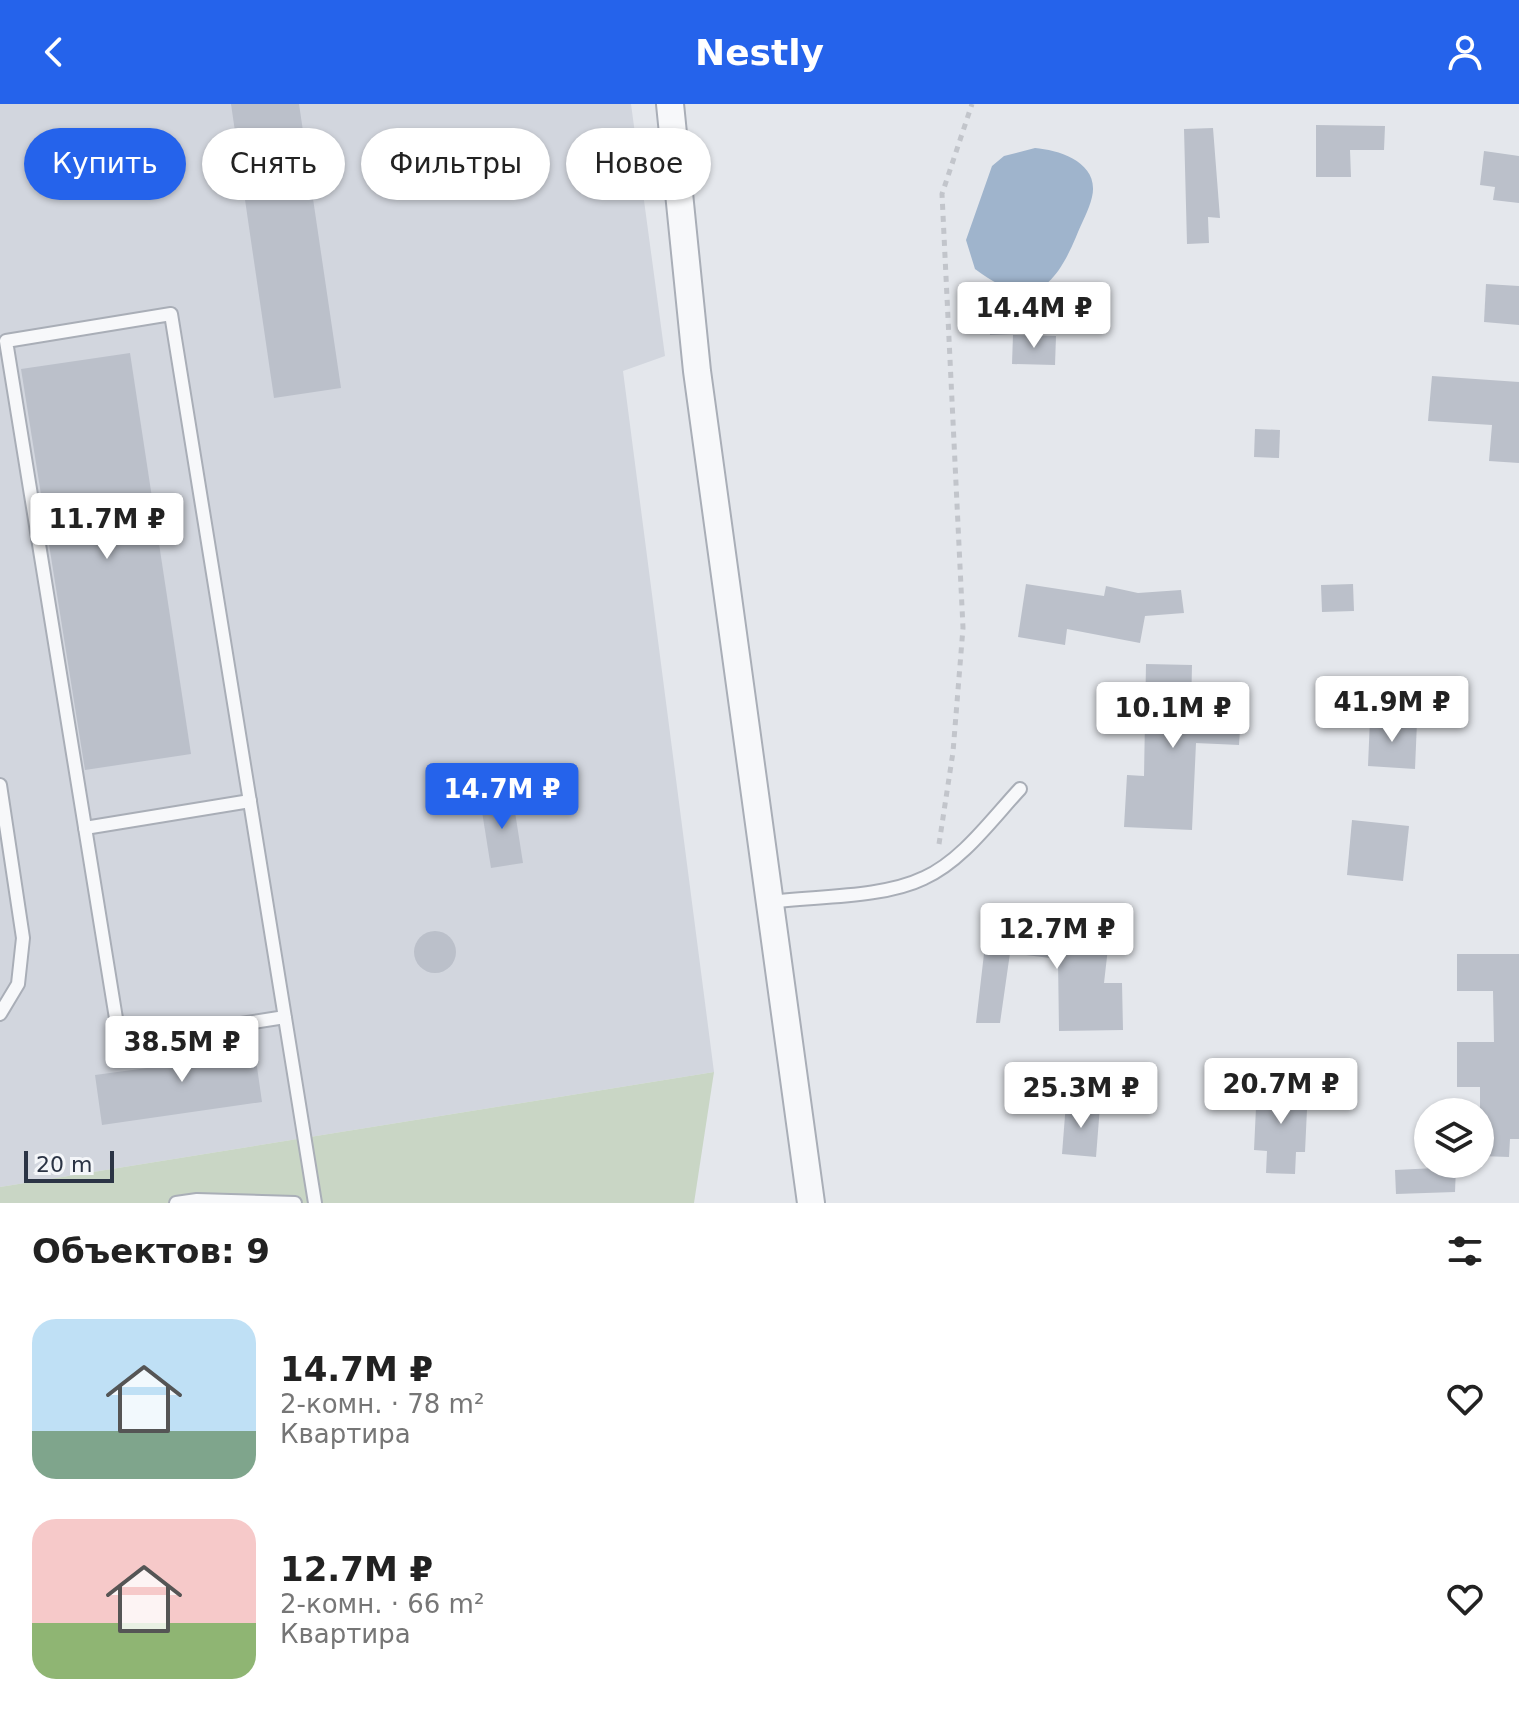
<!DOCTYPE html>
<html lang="ru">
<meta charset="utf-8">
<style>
body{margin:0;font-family:"DejaVu Sans",sans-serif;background:#f2f2f2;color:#222;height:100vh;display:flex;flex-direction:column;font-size:30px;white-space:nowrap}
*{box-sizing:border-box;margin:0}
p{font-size:26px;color:#767676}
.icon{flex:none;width:44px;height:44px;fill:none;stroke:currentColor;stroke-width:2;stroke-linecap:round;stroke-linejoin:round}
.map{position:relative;height:1099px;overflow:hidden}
.panel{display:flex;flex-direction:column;background:#fff;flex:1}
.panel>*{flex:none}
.banner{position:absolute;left:24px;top:24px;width:800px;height:72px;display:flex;gap:16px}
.tools{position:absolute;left:1414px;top:994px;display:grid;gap:16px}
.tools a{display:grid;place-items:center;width:80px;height:80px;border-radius:50%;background:#fff;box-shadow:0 2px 6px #0004;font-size:40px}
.scale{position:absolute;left:24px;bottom:20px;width:90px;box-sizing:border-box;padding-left:8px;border:4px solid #2b3445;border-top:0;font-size:22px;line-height:28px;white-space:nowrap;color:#2b3445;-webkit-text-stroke:6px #f4f6f9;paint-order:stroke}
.price{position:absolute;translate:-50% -68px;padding:0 18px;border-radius:8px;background:#fff;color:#222;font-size:26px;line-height:52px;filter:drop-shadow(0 2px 4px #0008)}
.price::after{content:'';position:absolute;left:50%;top:48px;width:24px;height:18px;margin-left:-12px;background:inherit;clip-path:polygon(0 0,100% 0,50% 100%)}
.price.selected{background:#2563eb;color:#fff}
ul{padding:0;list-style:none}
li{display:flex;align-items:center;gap:24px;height:200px;padding:0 32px}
li span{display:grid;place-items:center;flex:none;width:224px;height:160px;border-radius:24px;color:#555}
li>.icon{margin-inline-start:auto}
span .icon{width:96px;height:96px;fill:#fffc;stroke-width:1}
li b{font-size:34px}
h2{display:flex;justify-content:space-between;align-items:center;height:96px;padding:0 32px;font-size:34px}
.pill{padding:0 28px;border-radius:36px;background:#fff;box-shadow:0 2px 6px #0004;font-size:28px;line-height:72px}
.pill.selected{background:#2563eb;color:#fff}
header{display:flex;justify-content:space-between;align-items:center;height:104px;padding:0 32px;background:#2563eb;color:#fff;font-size:36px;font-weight:600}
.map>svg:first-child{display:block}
</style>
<header><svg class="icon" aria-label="back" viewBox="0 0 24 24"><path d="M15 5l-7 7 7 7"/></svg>Nestly<svg class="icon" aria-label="person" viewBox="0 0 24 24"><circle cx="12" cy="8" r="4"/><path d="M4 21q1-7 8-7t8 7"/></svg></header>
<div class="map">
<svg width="1519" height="1099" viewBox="0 0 1519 1099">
<rect width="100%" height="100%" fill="#e4e7ec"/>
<polygon fill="#d2d6de" points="0,0 631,0 665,252 623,267 714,968 0,1083"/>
<polygon fill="#c9d6c5" points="714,968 694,1099 0,1099 0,1083"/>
<path fill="#9fb4cc" d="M1035,44c25,2 65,15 57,49 -3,13 -11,27 -16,40 -24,57 -48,72 -101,32l-9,-29 26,-74 12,-10z"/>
<g fill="#bbc0ca">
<polygon points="231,0 299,0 341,284 274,294"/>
<polygon points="1316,21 1385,22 1384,46 1350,46 1351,73 1316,73"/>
<polygon points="1213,24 1220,114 1208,113 1209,139 1187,140 1184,25"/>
<polygon points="1484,47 1519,52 1519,99 1493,96 1495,83 1480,81"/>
<polygon points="1486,180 1519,182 1519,221 1484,218"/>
<polygon points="1012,193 1014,230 990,231 988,194"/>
<polygon points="1013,231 1056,232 1055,261 1012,260"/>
<polygon points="130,249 191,650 85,666 21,265"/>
<polygon points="1432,272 1519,278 1519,359 1489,357 1492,321 1428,317"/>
<polygon points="1255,325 1280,326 1279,354 1254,353"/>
<polygon points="1026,480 1104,492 1106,482 1138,489 1181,486 1184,509 1145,512 1140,539 1067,525 1065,541 1018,533"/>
<polygon points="1353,480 1354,507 1322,508 1321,481"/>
<polygon points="1146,560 1192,561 1191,607 1241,610 1239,641 1196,639 1192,726 1124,723 1127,671 1144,672"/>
<polygon points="1370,615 1417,618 1415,665 1368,662"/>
<polygon points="512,689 523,759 491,764 480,695"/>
<polygon points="1352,716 1409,722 1403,777 1347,771"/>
<polygon points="1085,806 1112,809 1104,879 1122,879 1123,926 1059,927 1058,855 1010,849 1000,919 976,919 988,815 1082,828"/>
<circle cx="435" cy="848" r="21"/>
<polygon points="1457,850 1519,850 1519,1035 1510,1035 1509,1053 1480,1052 1480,983 1457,983 1457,938 1494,938 1493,887 1457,887"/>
<polygon points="253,935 262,998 102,1021 95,971 162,962 160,948"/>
<polygon points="1257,982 1308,984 1305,1048 1296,1048 1295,1070 1266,1069 1267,1047 1254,1046"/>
<polygon points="1066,999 1100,1002 1096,1053 1062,1050"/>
<polygon points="1456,1063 1455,1088 1396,1090 1395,1066"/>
</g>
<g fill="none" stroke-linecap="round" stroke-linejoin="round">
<g stroke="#a9aeb7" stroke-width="16">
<g id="service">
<polyline points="0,681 23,834 18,880 0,910"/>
<polyline points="85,724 250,697"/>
<path d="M770,798c46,-6 113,-4 154,-24 38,-17 68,-59 96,-89"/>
<polyline points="285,913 120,939 6,237 171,210 315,1099"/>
<polyline points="176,1099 197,1096 295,1099"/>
</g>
</g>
<g stroke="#a9aeb7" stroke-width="30">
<polyline id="minor" points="670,0 697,267 811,1099"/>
</g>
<polyline stroke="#c2c5cb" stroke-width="5" stroke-dasharray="6 6" stroke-linecap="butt" points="939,740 953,648 963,524 942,90 972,0"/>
<use href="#service" stroke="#f7f8fa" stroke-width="12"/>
<use href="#minor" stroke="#f7f8fa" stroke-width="26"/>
</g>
</svg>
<div class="tools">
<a><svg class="icon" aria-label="layers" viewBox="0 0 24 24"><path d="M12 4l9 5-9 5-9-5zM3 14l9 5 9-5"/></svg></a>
</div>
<div class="scale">20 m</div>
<b class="price" style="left:1034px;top:246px">14.4M ₽</b>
<b class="price" style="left:107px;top:457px">11.7M ₽</b>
<b class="price" style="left:1392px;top:640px">41.9M ₽</b>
<b class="price" style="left:1173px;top:646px">10.1M ₽</b>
<b class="price selected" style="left:502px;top:727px">14.7M ₽</b>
<b class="price" style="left:1057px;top:867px">12.7M ₽</b>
<b class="price" style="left:182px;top:980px">38.5M ₽</b>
<b class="price" style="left:1281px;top:1022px">20.7M ₽</b>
<b class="price" style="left:1081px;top:1026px">25.3M ₽</b>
<div class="banner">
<a class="pill selected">Купить</a>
<a class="pill">Снять</a>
<a class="pill">Фильтры</a>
<a class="pill">Новое</a>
</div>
</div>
<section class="panel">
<h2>Объектов: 9<svg class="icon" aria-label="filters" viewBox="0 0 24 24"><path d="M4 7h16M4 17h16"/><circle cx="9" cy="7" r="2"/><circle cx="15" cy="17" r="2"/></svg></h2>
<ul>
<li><span style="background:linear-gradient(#bfe0f5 70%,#7fa58c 0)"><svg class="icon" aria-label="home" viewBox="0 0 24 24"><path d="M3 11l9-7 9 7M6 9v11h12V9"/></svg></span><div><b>14.7M ₽</b><p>2-комн. · 78 m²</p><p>Квартира</p></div><svg class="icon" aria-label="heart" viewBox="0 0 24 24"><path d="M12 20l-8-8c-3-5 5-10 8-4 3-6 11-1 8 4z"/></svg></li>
<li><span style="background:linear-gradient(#f6c9c9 65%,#8fb573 0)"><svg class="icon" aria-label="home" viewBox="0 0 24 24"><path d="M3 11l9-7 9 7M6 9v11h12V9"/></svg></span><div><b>12.7M ₽</b><p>2-комн. · 66 m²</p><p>Квартира</p></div><svg class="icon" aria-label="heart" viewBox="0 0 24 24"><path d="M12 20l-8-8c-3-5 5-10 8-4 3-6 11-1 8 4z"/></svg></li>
</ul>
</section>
